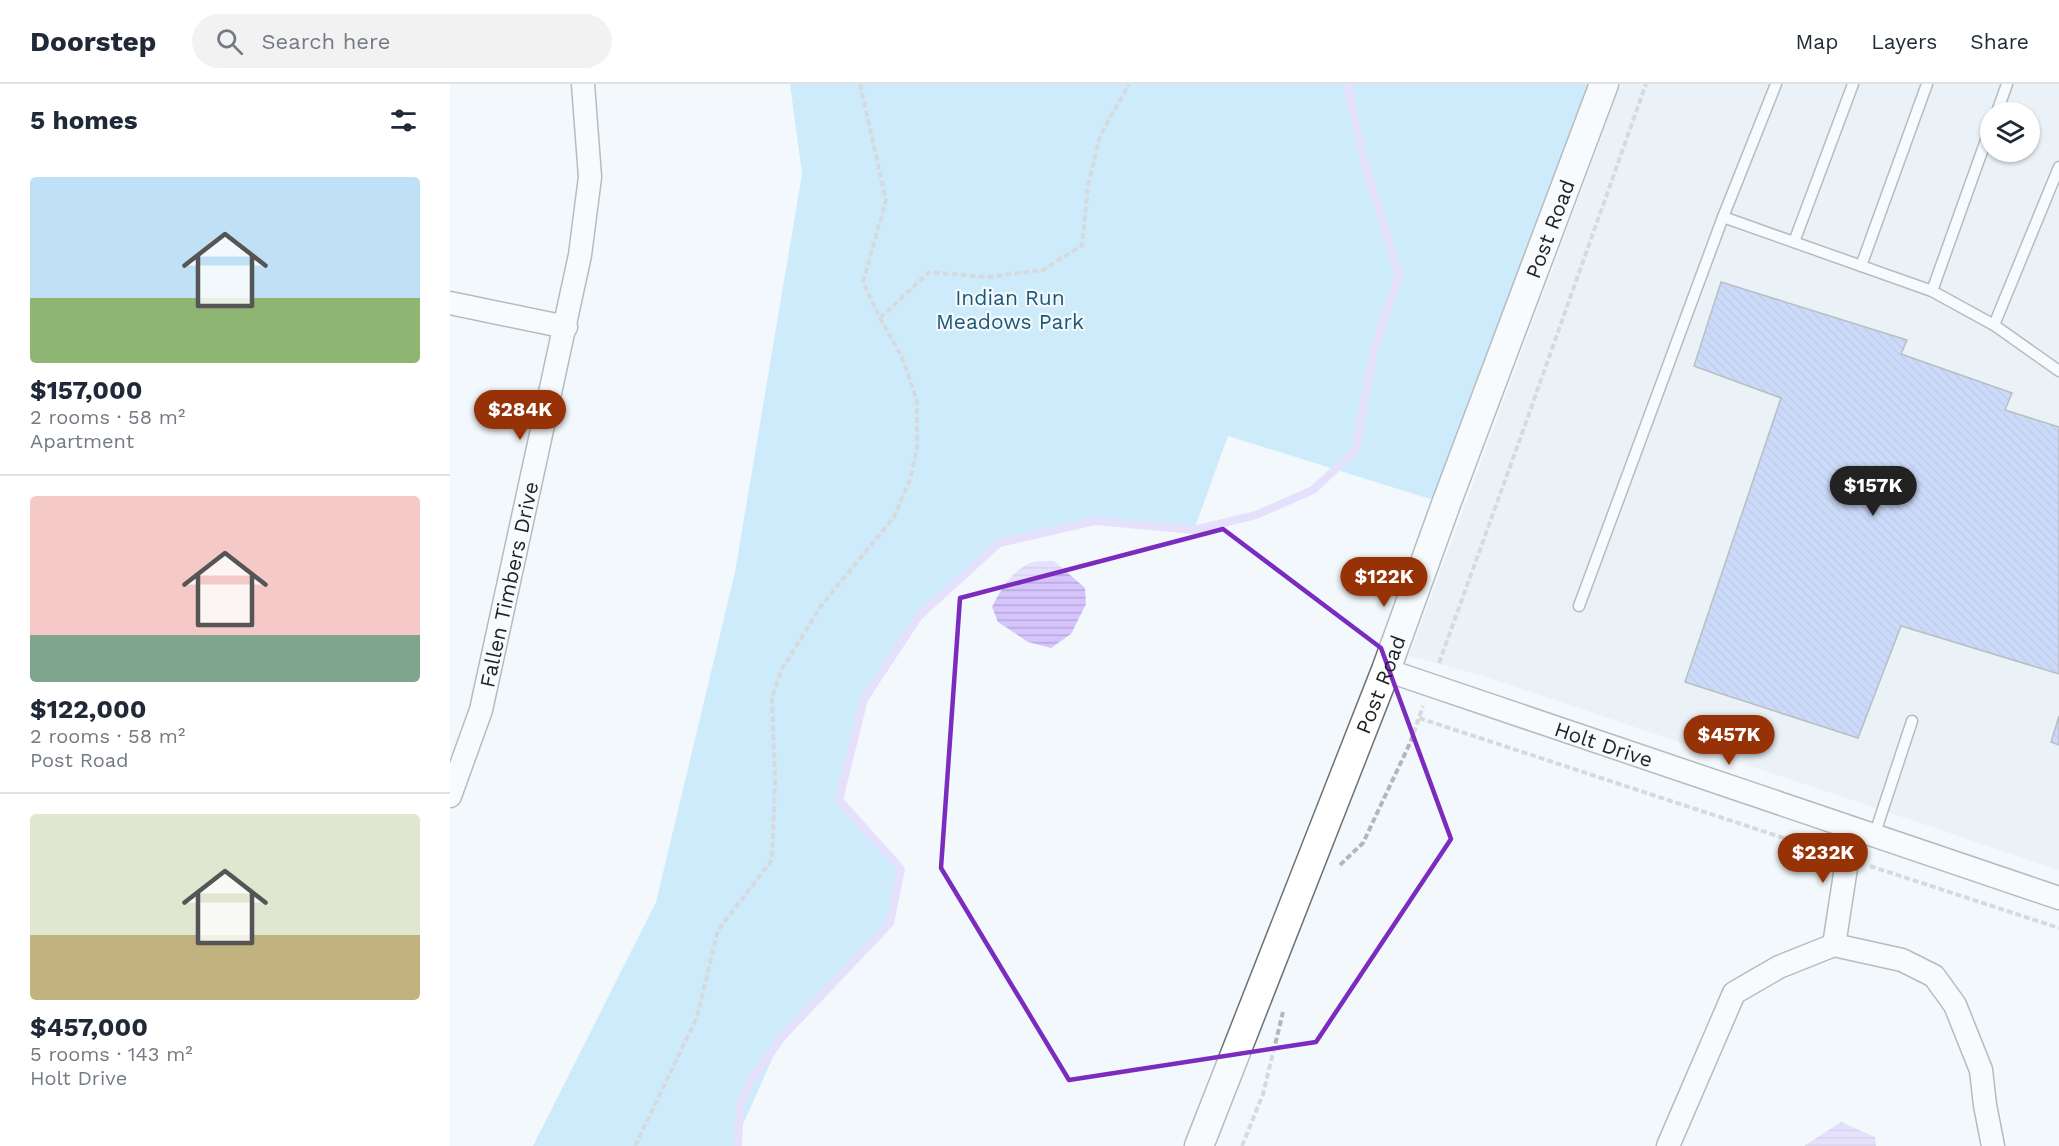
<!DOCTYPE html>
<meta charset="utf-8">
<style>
body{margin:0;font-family:"Work Sans",sans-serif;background:#f2f2f3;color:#1f2937;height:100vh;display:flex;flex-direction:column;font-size:22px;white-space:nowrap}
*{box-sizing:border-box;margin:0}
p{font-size:20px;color:#747a83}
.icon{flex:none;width:33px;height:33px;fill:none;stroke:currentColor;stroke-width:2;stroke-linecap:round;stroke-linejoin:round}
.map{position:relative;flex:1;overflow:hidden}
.sheet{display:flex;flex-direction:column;background:#fff;width:450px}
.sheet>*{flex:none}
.buttons{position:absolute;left:1530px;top:18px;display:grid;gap:12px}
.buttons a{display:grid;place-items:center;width:60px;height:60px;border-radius:50%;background:#fff;box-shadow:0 2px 4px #0004;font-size:30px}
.price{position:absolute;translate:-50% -51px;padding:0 14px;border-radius:21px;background:#973207;color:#fff;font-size:20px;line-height:39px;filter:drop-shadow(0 2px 3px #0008)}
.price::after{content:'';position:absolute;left:50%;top:36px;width:18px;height:14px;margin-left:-9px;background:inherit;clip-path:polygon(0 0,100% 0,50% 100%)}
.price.current{background:#222;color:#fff}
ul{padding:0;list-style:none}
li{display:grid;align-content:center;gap:12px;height:318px;padding:0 30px}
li+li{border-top:2px solid #e0e1e3}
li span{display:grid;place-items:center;height:186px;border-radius:6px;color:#555}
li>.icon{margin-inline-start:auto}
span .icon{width:108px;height:108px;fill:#fffc;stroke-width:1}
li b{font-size:26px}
h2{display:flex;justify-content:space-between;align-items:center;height:72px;padding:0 30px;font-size:26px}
header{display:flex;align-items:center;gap:36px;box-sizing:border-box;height:84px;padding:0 30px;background:#fff;border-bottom:2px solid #e0e1e3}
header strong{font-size:28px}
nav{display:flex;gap:33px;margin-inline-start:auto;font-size:21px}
.search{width:420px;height:54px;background:#f2f2f3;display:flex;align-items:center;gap:15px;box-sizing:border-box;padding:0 21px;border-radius:33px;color:#747a83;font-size:22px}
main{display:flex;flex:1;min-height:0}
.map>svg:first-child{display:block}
</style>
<header>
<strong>Doorstep</strong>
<div class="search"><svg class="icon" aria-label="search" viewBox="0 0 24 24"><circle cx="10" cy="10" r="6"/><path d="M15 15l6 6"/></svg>Search here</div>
<nav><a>Map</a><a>Layers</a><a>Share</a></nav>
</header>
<main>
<section class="sheet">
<h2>5 homes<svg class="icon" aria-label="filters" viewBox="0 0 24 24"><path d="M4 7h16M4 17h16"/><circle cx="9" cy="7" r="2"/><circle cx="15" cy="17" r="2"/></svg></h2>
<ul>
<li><span style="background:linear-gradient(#bfe0f5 65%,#8fb573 0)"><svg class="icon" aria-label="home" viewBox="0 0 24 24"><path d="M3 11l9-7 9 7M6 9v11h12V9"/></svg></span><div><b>$157,000</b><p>2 rooms · 58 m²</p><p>Apartment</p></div></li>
<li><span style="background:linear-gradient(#f6c9c9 75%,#7fa58c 0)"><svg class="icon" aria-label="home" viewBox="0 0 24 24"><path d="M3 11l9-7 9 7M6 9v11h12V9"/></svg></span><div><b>$122,000</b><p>2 rooms · 58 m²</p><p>Post Road</p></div></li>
<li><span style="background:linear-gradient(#dfe7d0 65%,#c2b280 0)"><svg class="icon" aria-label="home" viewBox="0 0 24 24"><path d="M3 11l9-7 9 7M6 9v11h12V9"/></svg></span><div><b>$457,000</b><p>5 rooms · 143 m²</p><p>Holt Drive</p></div></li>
</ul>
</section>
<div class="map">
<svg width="1609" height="1062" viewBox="0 0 1609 1062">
<defs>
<pattern id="water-rules" width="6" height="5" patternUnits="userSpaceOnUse" patternTransform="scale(1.5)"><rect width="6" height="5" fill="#d6c4fc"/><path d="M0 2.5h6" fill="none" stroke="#b7a8d8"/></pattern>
<pattern id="building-back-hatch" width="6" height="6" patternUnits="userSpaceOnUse" patternTransform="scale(1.5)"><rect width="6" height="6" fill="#9ab5f6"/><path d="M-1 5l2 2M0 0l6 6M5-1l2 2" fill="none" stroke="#849bd3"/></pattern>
</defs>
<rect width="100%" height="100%" fill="#f2f8fb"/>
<path fill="#dfecf4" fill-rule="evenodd" d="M1171,0h438v786l-582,-196 -68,-18zM1540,28h40v40h-40z"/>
<polygon fill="#a3dcfd" points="340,0 1152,0 996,420 778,352 744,446 645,437 549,459 469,532 414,615 389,716 451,785 440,839 332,953 290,1047 291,1062 83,1062 206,818 285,488 352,90"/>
<g fill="url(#water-rules)">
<path d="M604,477l31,27 1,16 -15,30 -20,14 -23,-6 -30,-20 -6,-15c8,-17 22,-40 42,-45 6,-1 13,-1 20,-1z"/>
<polygon points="1391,1038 1425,1053 1426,1062 1354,1062"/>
</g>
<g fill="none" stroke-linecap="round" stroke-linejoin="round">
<polyline stroke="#d6c4fc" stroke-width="8" points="288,1062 290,1019 301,997 332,953 440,839 451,785 389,716 414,615 469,532 549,459 645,437 744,446 806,431 863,406 905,367 925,262 949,192 914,77 898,4 899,0"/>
</g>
<g fill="url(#building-back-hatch)" stroke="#76787c" stroke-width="1.5">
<polygon points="1271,198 1457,256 1451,270 1562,309 1555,326 1609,343 1609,590 1451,542 1408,654 1235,598 1331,314 1244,282"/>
<polygon points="1609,632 1609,661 1601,658"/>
</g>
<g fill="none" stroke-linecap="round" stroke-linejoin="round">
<g stroke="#6d7275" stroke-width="13">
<g id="service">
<polyline points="1547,28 1557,0"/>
<polyline points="1609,83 1544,241 1609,287"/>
<polyline points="1273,133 1326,0"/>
<polyline points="1344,158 1403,0"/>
<polyline points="1411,182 1477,0"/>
<polyline points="1482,207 1540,45"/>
<polyline points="1129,522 1273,133 1482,207 1544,241"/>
<polyline points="1424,752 1462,637"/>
</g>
</g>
<g stroke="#6d7275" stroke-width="25">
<g id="minor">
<polyline points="0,219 116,243"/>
<path id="s1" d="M936,586l673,228"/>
<path id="s2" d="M0,712l31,-86 99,-455 10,-78 -7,-93"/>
<polyline points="1384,861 1402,745"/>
<polyline points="1218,1062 1284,909 1329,883 1384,861 1452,876 1484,892 1505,921 1531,986 1535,1021 1543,1062"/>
</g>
</g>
<g stroke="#6d7275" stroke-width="31">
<g id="tertiary">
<path id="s3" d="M749,1062l187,-476 60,-166 158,-420"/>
</g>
</g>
<g stroke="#b3b7ba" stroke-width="4" stroke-dasharray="6 3" stroke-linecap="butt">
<polyline points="430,234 479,188 538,193 593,186 632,161 638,102 650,52 679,0"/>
<polyline points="989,579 1070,355 1196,0"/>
<polyline points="969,634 1376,768"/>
<polyline points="890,781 913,759 961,657 973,622"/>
<polyline points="1420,782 1609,844"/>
<polyline points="185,1062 247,933 268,846 322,776 325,696 322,613 332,585 371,522 444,433 460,395 467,365 467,317 452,273 430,234 413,198 436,116 410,0"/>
<polyline points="792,1062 813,1010 833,928"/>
</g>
<use href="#service" stroke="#fff" stroke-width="10"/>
<use href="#minor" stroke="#fff" stroke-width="22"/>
<use href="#tertiary" stroke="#fff" stroke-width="28"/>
</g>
<path d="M0 0H1609V1062H0ZM773,445l158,119 70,191 -135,203 -247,38 -128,-212 19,-270z" fill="#f2f8fb" fill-opacity=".55" fill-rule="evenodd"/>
<path fill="none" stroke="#7b2cbf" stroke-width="4.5" stroke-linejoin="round" d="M773,445l158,119 70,191 -135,203 -247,38 -128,-212 19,-270z"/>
<g text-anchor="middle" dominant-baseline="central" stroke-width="4.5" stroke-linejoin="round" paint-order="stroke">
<g font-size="21" fill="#1f2122" stroke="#f2f8fb">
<text stroke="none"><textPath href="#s3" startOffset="982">Post Road</textPath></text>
<text stroke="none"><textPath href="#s2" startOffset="220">Fallen Timbers Drive</textPath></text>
<text stroke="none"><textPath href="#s3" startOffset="496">Post Road</textPath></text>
<text stroke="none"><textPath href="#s1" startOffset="230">Holt Drive</textPath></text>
</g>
<g font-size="21" fill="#1d5977" stroke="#f2f8fb">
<text x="560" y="213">Indian Run<tspan x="560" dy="24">Meadows Park</tspan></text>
</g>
</g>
</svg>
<div class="buttons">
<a><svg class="icon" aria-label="layers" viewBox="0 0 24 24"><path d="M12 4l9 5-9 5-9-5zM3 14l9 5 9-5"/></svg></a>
</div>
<b class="price" style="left:70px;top:357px">$284K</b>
<b class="price current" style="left:1423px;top:433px">$157K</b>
<b class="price" style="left:934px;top:524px">$122K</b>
<b class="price" style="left:1279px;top:682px">$457K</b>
<b class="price" style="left:1373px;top:800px">$232K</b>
</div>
</main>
